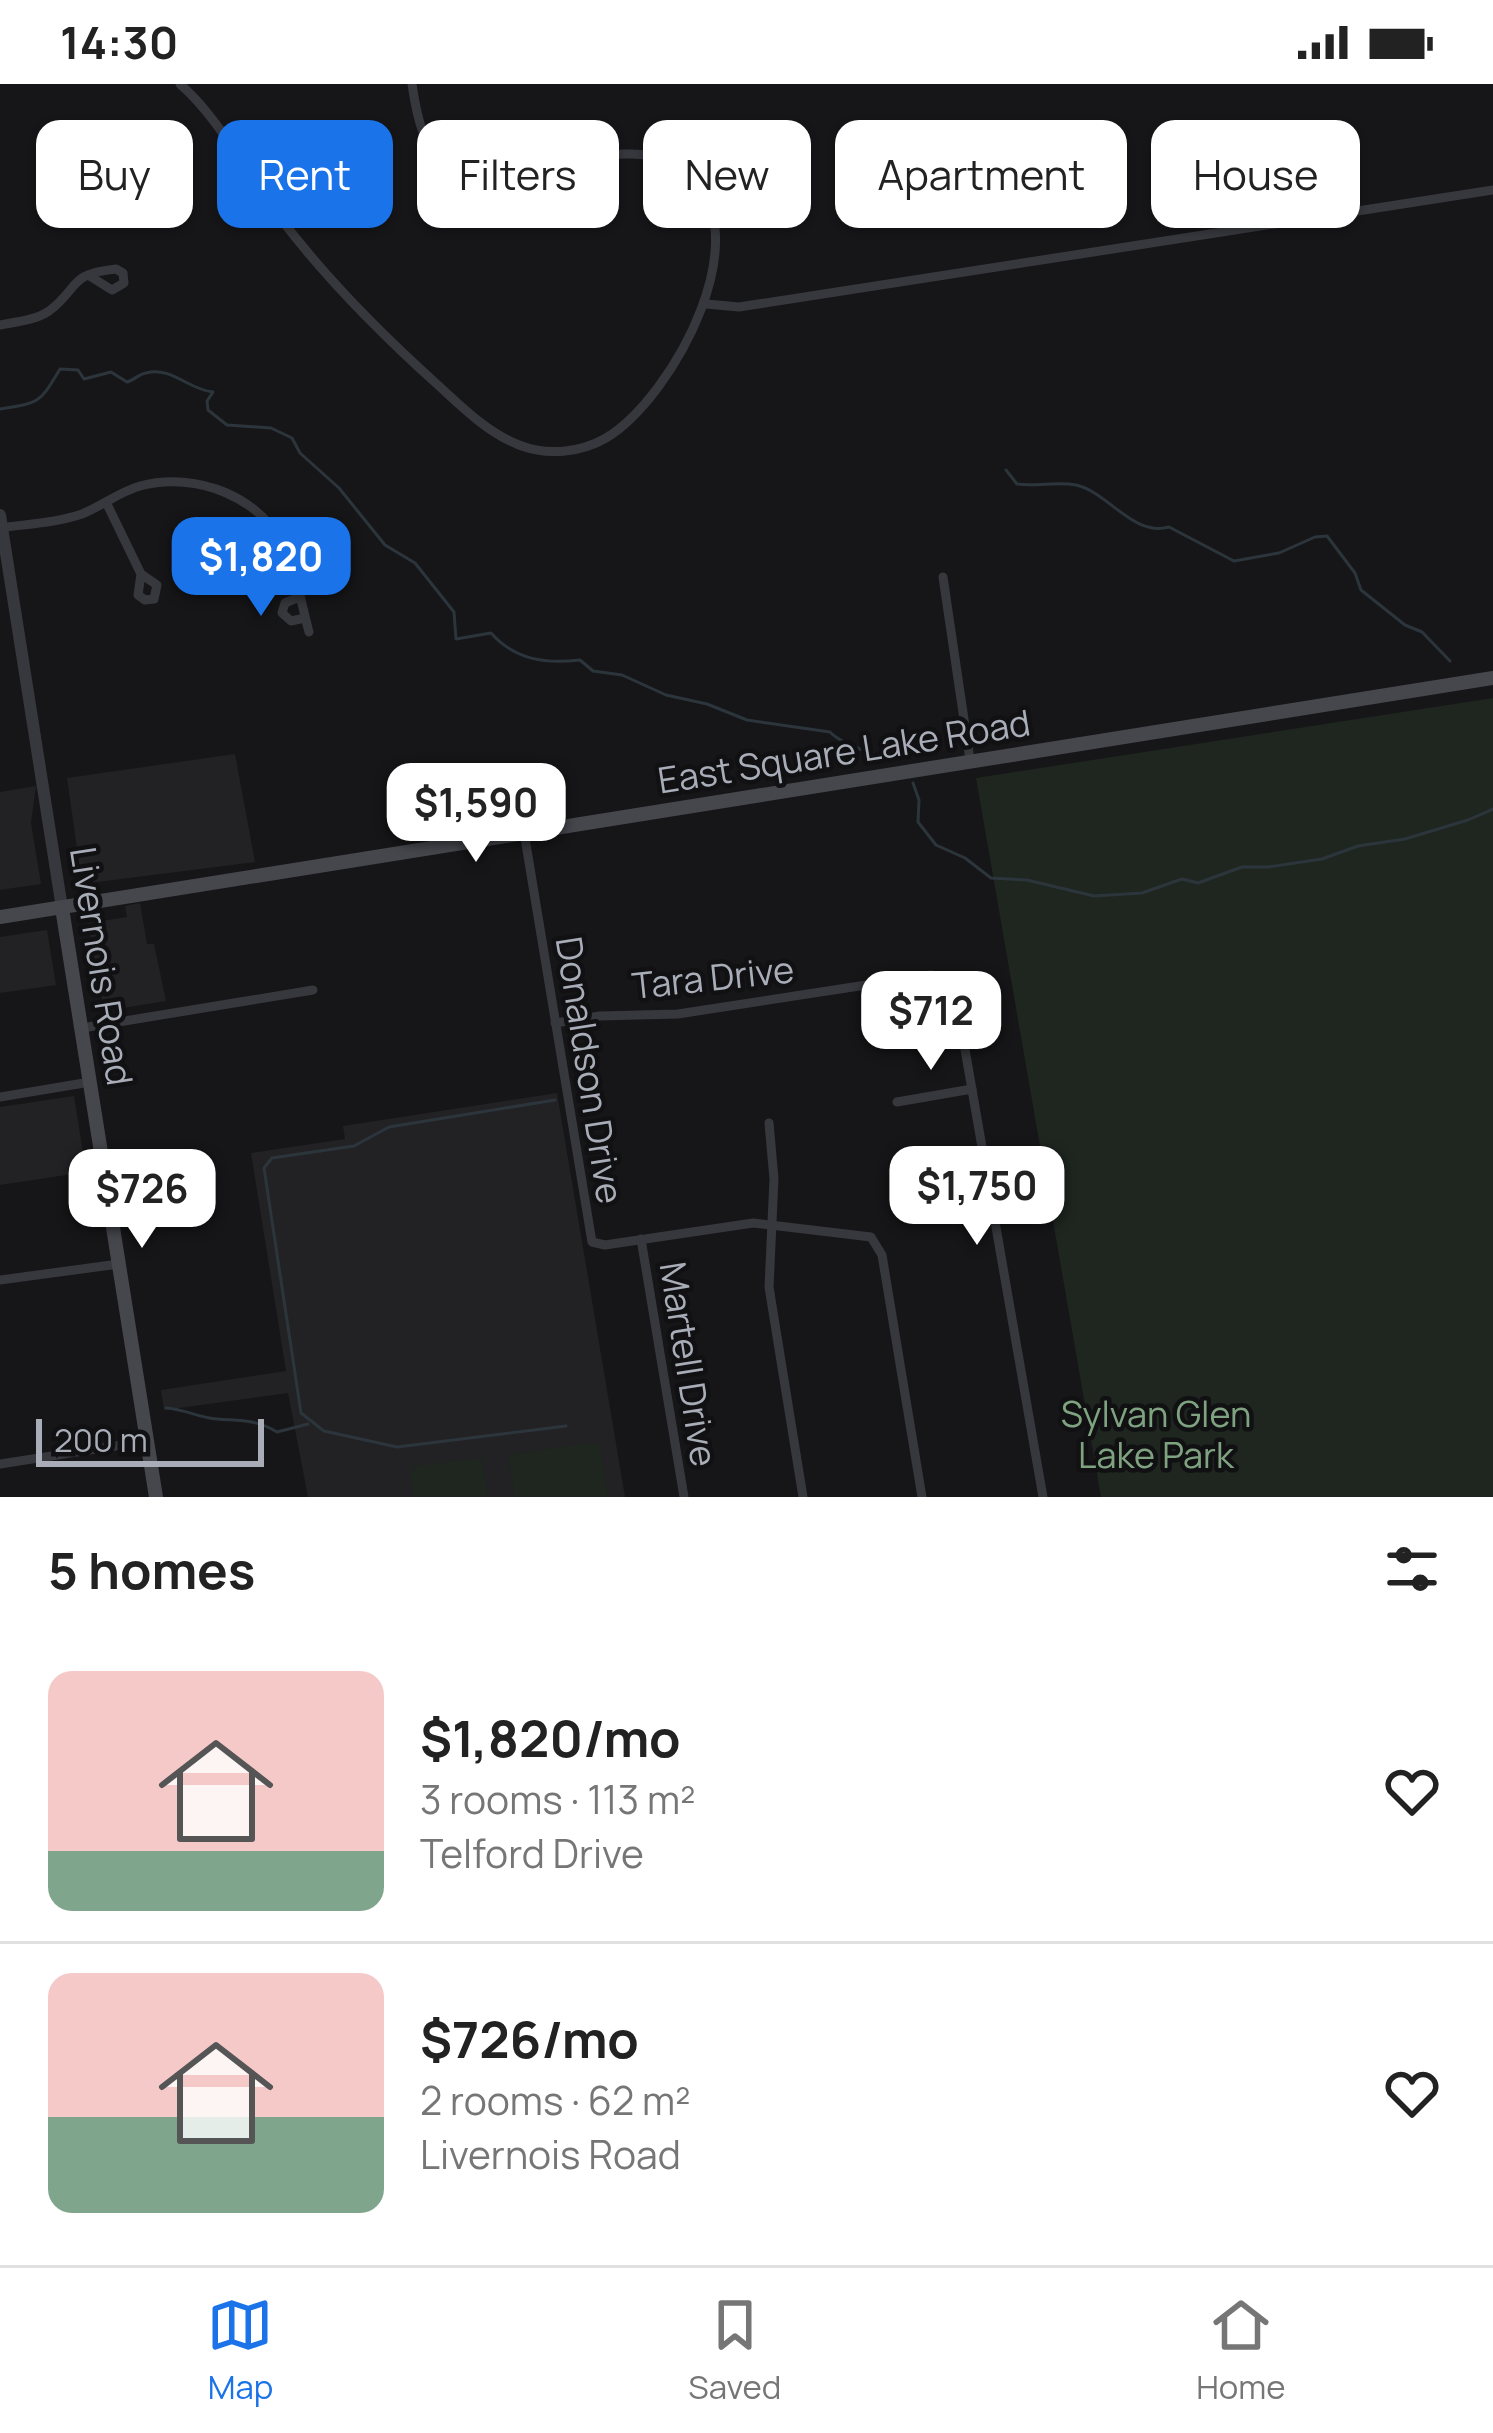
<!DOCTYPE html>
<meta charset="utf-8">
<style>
body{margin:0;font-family:Manrope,sans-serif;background:#f6f6f6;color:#222;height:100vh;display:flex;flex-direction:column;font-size:45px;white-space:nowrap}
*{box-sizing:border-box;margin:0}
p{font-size:39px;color:#767676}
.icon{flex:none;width:66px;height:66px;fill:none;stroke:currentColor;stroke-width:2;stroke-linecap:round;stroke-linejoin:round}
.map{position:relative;height:1413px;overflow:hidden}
.details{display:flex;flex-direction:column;background:#fff;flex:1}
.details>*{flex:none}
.banner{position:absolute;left:36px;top:36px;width:1422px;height:108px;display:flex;gap:24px}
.scale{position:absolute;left:36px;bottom:30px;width:228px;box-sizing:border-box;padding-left:12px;border:6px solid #a8adb8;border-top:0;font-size:33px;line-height:42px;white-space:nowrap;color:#a8adb8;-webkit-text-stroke:9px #111113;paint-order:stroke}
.price{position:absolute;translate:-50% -102px;padding:0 27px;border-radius:24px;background:#fff;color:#222;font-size:39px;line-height:78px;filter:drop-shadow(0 3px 6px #0008)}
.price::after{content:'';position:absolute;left:50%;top:72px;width:36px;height:27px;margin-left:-18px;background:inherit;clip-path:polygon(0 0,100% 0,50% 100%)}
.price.selected{background:#1a73e8;color:#fff}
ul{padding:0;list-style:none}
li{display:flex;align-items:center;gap:36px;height:300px;padding:0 48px}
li+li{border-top:3px solid #e0e0e0}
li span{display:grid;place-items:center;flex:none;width:336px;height:240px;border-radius:24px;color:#555}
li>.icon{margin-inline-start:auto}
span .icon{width:144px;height:144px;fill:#fffc;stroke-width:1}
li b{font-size:51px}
h2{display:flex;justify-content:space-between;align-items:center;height:144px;padding:0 48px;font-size:51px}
.pill{padding:0 42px;border-radius:24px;background:#fff;box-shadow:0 3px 9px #0004;font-size:42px;line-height:108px}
.pill.selected{background:#1a73e8;color:#fff}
.status{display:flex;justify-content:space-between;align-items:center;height:84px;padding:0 60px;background:#fff;direction:ltr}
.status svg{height:33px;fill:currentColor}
.tab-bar{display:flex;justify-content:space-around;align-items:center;height:168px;border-top:3px solid #e0e0e0;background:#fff;font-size:33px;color:#767676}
.tab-bar a{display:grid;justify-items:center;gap:6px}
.tab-bar .selected{color:#1a73e8}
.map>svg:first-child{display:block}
</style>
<div class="status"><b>14:30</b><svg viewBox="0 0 49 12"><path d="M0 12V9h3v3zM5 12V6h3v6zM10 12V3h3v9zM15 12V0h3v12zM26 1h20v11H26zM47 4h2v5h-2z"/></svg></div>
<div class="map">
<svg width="1493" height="1413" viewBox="0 0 1493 1413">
<rect width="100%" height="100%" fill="#161618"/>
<g fill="#222225">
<polygon points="235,670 255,778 82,800 67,694"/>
<polygon points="36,702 31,739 41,800 0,806 0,708"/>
<polygon points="140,819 147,860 154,860 166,917 104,927 88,839 127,833 125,822"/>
<polygon points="47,846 56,901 0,909 0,853"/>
<polygon points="557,1009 625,1413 308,1413 288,1309 164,1326 161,1306 286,1287 251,1069 345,1055 343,1042"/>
<polygon points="74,1012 86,1088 0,1101 0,1023"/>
</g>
<g fill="#1e261f">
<polygon points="1493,614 1493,1413 1101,1413 976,694"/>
<polygon points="594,1358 600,1362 608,1413 515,1413 508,1371"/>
<polygon points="482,1374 488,1413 413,1413 410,1388 415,1382"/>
</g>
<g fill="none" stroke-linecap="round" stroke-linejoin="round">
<g stroke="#2c353c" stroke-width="3">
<path d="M0,325c41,-6 40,-7 60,-40l18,1 6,9 27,-7 16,10c7,-2 12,-8 19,-9 25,-7 43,17 67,19l-6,9 1,9 19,15 44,3 21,10 8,15 39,35 46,57 30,18 39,49 2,27 35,-6c24,27 54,31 89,27l13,11 29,4 44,20 41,9 40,16 83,12c11,12 40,20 57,28"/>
<path d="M1006,386l11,14c20,3 39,-3 59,1 32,7 57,52 93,42l65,34 45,-8 36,-16 12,-1 28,37 6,17 44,35 17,7 28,29"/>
<polyline points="913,699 919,716 918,738 936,761 965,774 991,794 1027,796 1094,812 1142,809 1182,795 1198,799 1242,783 1269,783 1322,775 1358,762 1405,755 1468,736 1493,725"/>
<polyline points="555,1016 389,1043 354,1062 272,1074 264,1084 301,1329 324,1347 397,1363 566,1342"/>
<path d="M166,1324c19,1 33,10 51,11 24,2 38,0 60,13l31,-8"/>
</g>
<g stroke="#37383d" stroke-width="9">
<path d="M180,0c41,36 65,88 98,131 47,63 102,118 161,171 24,22 49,47 80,59 28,11 61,8 87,-7 67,-40 162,-213 74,-271 -62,-40 -157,27 -223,0 -35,-14 -40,-50 -45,-83"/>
<polyline points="706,220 739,223 1493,106"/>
<path d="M0,241c16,-3 36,-5 49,-14 31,-23 18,-37 67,-42l7,4 1,10 -12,7 -24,-15"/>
<polyline points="106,418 141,490 138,511 145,516 154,515 157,501 141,490"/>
<path d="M0,444c27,-4 56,-5 82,-14 20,-8 37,-22 58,-28 57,-15 123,11 147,66 10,25 15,54 22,80"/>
<polyline points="943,493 970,676"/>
<polyline points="299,513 285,519 282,529 291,537 305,534"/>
<polyline points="524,748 592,1158 605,1161 753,1139 871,1153 882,1171 922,1413"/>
<polyline points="555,939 600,932 678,930 931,891 948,895 955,908 1043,1413"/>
<polyline points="82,944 313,906"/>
<polyline points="0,1013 90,998"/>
<polyline points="897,1018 972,1005"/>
<polyline points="769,1039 774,1095 769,1203 803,1413"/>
<polyline points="641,1155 684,1413"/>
<polyline points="0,1196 119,1180"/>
<polyline points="0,1380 147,1357"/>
</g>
<polyline stroke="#37383d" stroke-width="12" points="0,431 62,824"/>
<g stroke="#45474d" stroke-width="14">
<polyline points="62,824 156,1413"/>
<polyline points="0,833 1493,594"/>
</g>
</g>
<g text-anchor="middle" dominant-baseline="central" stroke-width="9" stroke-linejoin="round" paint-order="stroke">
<g font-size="36" fill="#a8adb8" stroke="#111113">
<text transform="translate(844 667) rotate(-9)">East Square Lake Road</text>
<text transform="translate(102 882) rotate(81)">Livernois Road</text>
<text transform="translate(713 893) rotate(-6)">Tara Drive</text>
<text transform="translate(590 986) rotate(81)">Donaldson Drive</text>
<text transform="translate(689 1280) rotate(81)">Martell Drive</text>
</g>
<g font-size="36" fill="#7fa381" stroke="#111113">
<text x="1156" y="1329">Sylvan Glen<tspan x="1156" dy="41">Lake Park</tspan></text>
</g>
</g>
</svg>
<div class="scale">200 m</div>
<b class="price selected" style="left:261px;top:535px">$1,820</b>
<b class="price" style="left:476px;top:781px">$1,590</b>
<b class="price" style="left:931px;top:989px">$712</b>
<b class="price" style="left:977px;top:1164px">$1,750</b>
<b class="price" style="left:142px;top:1167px">$726</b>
<div class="banner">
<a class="pill">Buy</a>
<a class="pill selected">Rent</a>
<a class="pill">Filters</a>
<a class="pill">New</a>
<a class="pill">Apartment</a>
<a class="pill">House</a>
</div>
</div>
<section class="details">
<h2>5 homes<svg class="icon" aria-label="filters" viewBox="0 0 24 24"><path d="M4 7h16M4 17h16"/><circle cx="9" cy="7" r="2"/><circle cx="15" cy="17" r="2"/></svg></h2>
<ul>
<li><span style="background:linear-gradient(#f6c9c9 75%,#7fa58c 0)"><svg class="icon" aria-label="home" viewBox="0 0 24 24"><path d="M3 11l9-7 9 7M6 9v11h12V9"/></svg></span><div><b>$1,820/mo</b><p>3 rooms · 113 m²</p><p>Telford Drive</p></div><svg class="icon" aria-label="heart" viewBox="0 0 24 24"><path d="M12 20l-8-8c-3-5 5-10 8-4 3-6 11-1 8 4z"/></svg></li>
<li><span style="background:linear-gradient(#f6c9c9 60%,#7fa58c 0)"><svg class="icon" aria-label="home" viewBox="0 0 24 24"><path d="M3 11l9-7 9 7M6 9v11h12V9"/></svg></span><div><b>$726/mo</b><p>2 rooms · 62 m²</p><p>Livernois Road</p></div><svg class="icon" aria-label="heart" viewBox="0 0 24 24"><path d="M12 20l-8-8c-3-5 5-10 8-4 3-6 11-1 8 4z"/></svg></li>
</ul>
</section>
<nav class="tab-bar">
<a class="selected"><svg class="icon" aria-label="map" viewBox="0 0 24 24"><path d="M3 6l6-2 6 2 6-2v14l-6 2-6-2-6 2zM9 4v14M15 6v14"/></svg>Map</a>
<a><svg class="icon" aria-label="saved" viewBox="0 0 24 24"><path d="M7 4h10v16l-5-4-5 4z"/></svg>Saved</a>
<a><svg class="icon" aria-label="home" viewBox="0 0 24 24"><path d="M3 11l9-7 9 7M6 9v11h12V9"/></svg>Home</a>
</nav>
